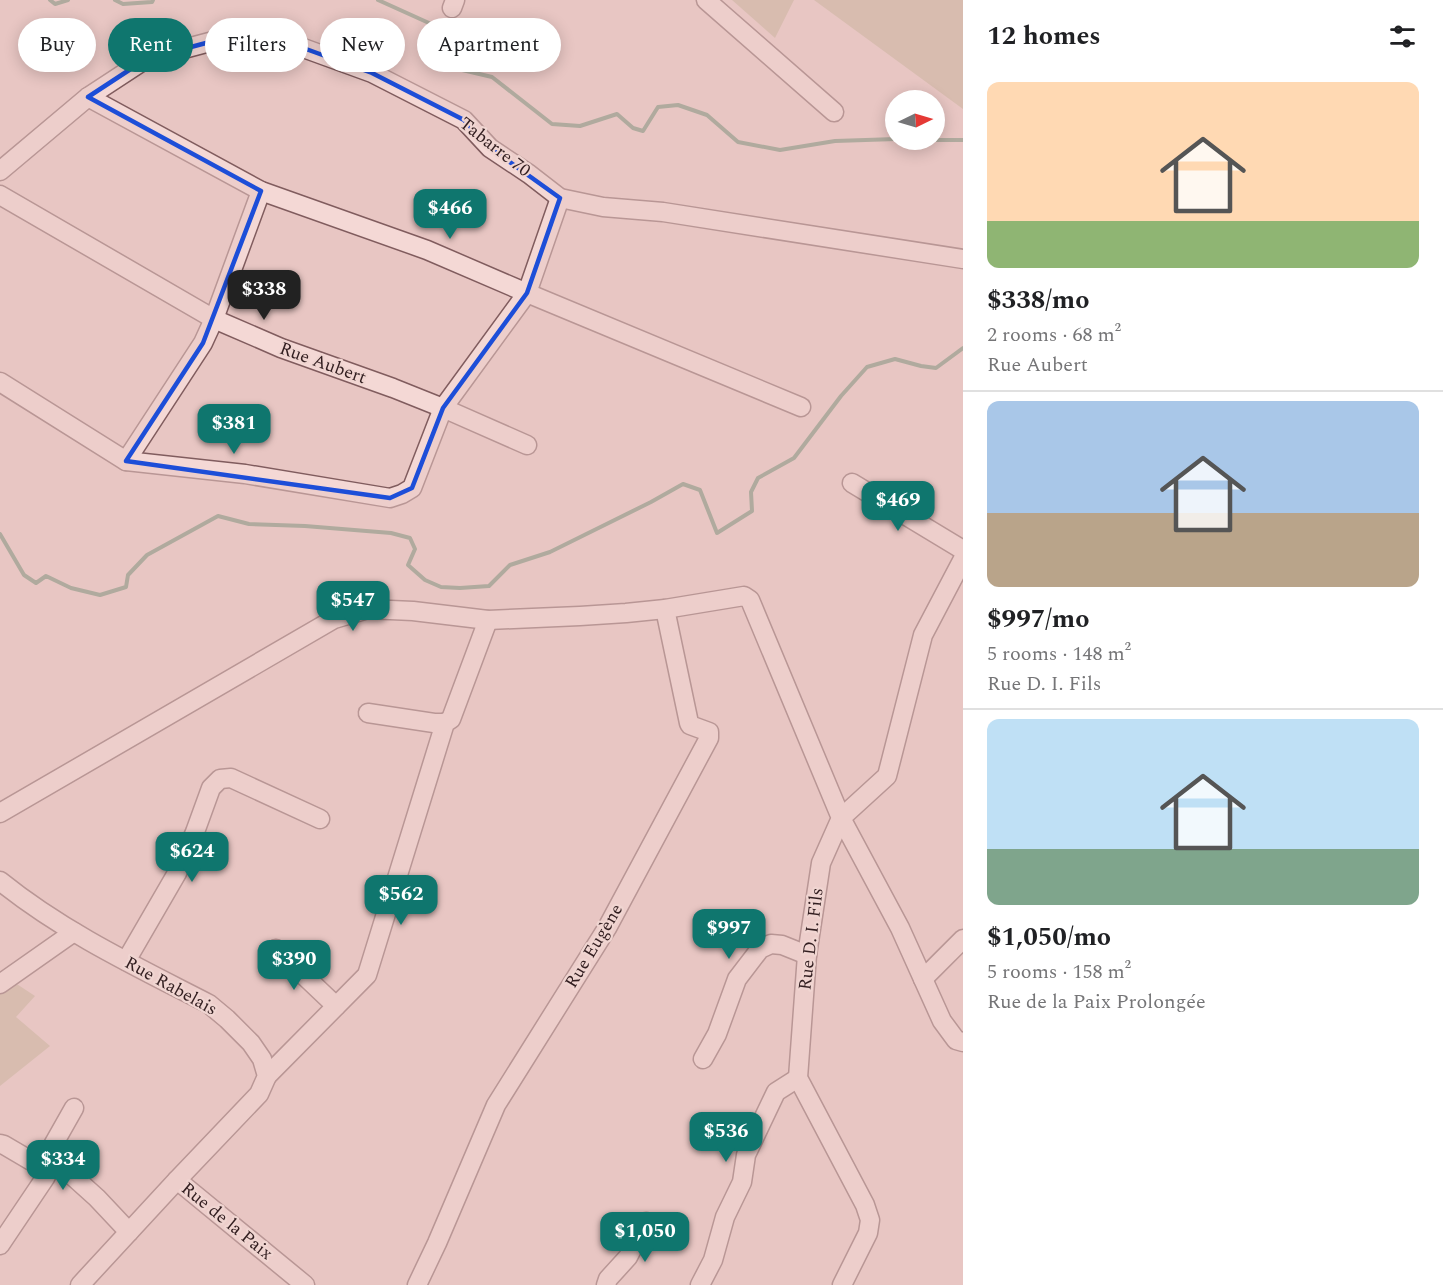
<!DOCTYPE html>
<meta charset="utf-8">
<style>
body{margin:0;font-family:Spectral,serif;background:#f2f2f2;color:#202124;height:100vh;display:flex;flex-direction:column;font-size:22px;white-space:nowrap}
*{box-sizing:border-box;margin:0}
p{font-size:20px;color:#757577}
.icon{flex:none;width:33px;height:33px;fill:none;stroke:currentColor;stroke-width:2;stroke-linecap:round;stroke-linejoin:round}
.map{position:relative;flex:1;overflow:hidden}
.panel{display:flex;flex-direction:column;background:#fff;width:480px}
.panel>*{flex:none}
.hud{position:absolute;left:18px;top:18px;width:570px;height:54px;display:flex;gap:12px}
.needle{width:39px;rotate:85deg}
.buttons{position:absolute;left:885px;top:90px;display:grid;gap:12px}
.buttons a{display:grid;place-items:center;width:60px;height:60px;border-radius:50%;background:#fff;box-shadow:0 3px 15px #0003;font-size:30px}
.price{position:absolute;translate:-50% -51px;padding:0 14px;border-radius:12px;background:#0f766e;color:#fff;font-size:20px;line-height:39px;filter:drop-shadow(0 2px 3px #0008)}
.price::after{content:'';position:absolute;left:50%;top:36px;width:18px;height:14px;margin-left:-9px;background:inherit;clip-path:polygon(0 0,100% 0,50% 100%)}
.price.on{background:#222;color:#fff}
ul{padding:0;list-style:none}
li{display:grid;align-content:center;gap:12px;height:318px;padding:0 24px}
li+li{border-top:2px solid #e0e0e0}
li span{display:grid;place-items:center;height:186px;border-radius:12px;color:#555}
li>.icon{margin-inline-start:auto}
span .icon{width:108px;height:108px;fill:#fffc;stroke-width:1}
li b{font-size:26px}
h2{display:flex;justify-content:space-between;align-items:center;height:72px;padding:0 24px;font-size:26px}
.tag{padding:0 21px;border-radius:27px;background:#fff;box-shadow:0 3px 15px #0003;font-size:21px;line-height:54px}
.tag.on{background:#0f766e;color:#fff}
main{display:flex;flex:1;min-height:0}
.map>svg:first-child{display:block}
</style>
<main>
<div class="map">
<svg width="963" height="1285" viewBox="0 0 963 1285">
<rect width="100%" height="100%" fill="#e8c6c3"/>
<g fill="#c5af98">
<polygon points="732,0 794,0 775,38"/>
<polygon points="814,0 963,0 963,109"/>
<polygon points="0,973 35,996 16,1017 50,1046 0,1086"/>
</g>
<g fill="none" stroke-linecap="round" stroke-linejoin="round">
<g stroke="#6d8871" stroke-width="4">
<polyline points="50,0 55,4 68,0"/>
<polyline points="115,0 123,4 152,2 153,0"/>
<polyline points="378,0 440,28 445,47 458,69 492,77 552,124 580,126 617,114 633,128 643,131 658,107 678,105 707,115 738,142 780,150 835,141 896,139"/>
<polyline points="912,140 963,140"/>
<polyline points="0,534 24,575 36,583 46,576 71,588 100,595 126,587 128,575 147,555 218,516 249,524 305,526 391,533 410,538 415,549 408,565 425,580 441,587 460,588 489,586 510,565 550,552 651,502 683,484 700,490 717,533 752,511 751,492 758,478 794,458 841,396 867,367 895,359 921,366 936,368 963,348"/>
</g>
<g stroke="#805c5e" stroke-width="21">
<g id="minor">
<polyline points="706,0 834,112"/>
<polyline points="452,8 455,0"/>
<polyline points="88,97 261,191 427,250 527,293 801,407"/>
<polyline points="0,171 88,97 146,59 221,39 295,45 372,73 464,120 490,148 529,174 560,198 603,207 663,212 963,259"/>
<polyline points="0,195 214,319 281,348 393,388 443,408 527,445"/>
<polyline points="0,382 126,461 245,474 390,498 402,494 412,488 443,408 527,293 560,198"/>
<polyline points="126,461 203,343 214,319 261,191"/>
<polyline points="852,483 963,550"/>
<polyline points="963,559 923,635 887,776 841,818 900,928 942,1021 956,1040 963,1042"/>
<polyline points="368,713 434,723 445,723"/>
<polyline points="0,813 334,619 368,609 413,611 488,620 580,616 626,613 665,609 744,596 750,600 841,818 821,863 807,955 798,1078 865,1205 870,1220 868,1233 842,1285"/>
<path d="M0,881c63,51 137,86 209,123l18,15 24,24 11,16 5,17 -8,18 -82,86 -97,105"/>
<polyline points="276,949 336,1006"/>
<polyline points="126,961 177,873 195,832 211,788 220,779 231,778 320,819"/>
<polyline points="923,979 963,939"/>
<polyline points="0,984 74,932"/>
<polyline points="703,1059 717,1034 737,979 760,949 771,944 782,945 807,955"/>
<polyline points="267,1076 367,975 445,723 451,719 488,620"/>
<polyline points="0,1144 4,1145 33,1162 60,1167 67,1171 97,1198 129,1232"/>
<polyline points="177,1180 305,1285"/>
<polyline points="0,1245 45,1178 48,1172 48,1154 74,1108"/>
<polyline points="417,1285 437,1243 496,1105 607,928 709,738 709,732 690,725 689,723 665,609"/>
<polyline points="606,1285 608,1279 628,1257 646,1222"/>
<polyline points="700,1285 713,1260 725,1217 742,1182 746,1155 776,1092 798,1078"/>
</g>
</g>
<use href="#minor" stroke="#f4d8d5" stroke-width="18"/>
</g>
<path d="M0 0H963V1285H0ZM221,39l74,6 77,28 92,47 26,28 70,50 -33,95 -84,115 -31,80 -22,10 -264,-37 77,-118 58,-152 -173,-94 58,-38z" fill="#e8c6c3" fill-opacity=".55" fill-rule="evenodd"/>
<path fill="none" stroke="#1d4ed8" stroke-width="4.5" stroke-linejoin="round" d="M221,39l74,6 77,28 92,47 26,28 70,50 -33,95 -84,115 -31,80 -22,10 -264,-37 77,-118 58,-152 -173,-94 58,-38z"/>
<g text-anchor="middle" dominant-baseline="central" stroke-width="4.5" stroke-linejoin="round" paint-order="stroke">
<g font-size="18" fill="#321e20" stroke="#f0d5d1">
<text transform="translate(495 147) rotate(38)">Tabarre 70</text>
<text transform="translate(323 363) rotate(20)">Rue Aubert</text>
<text transform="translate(811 939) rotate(-83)">Rue D. I. Fils</text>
<text transform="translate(594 946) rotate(-59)">Rue Eugène</text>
<text transform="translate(171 986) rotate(29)">Rue Rabelais</text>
<text transform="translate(227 1221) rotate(39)">Rue de la Paix</text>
</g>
</g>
</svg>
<div class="buttons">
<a><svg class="needle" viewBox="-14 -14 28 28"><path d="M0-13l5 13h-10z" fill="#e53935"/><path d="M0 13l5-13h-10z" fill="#757577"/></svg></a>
</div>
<b class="price" style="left:450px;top:240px">$466</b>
<b class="price on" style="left:264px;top:321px">$338</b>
<b class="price" style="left:234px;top:455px">$381</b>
<b class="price" style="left:898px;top:532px">$469</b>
<b class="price" style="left:353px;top:632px">$547</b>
<b class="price" style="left:192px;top:883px">$624</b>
<b class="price" style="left:401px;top:926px">$562</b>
<b class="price" style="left:729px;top:960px">$997</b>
<b class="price" style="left:294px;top:991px">$390</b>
<b class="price" style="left:726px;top:1163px">$536</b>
<b class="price" style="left:63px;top:1191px">$334</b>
<b class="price" style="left:645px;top:1263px">$1,050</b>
<div class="hud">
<a class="tag">Buy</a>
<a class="tag on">Rent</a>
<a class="tag">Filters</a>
<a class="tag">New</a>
<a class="tag">Apartment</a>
</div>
</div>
<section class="panel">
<h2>12 homes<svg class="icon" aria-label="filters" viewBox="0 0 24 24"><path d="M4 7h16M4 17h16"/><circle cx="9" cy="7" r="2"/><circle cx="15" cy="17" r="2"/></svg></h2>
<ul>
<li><span style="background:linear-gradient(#ffd9b3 75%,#8fb573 0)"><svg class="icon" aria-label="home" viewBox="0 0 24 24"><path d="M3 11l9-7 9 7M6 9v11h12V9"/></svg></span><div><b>$338/mo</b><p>2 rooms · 68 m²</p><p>Rue Aubert</p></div></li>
<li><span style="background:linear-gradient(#a9c7e8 60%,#b9a48a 0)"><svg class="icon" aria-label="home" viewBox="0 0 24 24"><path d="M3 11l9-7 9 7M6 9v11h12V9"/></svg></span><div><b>$997/mo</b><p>5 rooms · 148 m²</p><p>Rue D. I. Fils</p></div></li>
<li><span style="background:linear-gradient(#bfe0f5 70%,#7fa58c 0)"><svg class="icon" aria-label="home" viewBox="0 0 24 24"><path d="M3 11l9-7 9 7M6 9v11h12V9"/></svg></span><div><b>$1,050/mo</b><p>5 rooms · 158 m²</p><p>Rue de la Paix Prolongée</p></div></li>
</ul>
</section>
</main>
